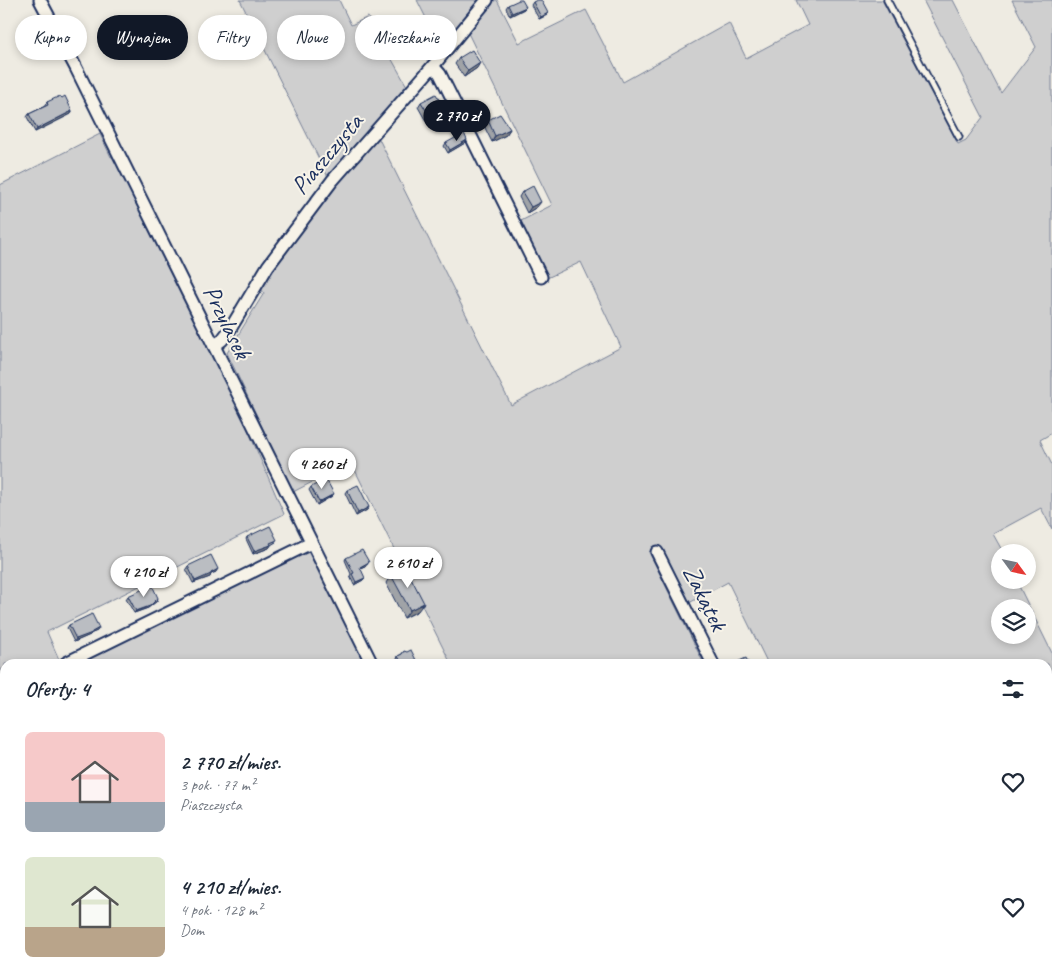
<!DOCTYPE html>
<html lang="pl">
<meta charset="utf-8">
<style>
body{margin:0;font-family:Caveat,sans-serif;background:#f6f6f7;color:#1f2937;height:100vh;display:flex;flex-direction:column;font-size:19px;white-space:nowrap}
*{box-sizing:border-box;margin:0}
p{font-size:16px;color:#747a83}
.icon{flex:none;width:28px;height:28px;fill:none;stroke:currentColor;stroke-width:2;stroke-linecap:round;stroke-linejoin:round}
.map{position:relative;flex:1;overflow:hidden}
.details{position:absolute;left:0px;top:659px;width:1052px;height:321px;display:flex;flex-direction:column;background:#fff;border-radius:15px 15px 0 0;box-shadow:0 2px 8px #0003}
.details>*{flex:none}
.hud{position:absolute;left:15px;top:15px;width:500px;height:45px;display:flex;gap:10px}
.needle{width:32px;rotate:123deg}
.tools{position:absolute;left:991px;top:544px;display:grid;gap:10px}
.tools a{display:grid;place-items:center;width:45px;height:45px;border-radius:50%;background:#fff;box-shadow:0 2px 8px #0003;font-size:25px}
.price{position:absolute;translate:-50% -42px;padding:0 11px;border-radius:18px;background:#fff;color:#222;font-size:16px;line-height:32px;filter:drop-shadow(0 1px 2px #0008)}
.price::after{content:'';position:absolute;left:50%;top:30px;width:15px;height:11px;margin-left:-8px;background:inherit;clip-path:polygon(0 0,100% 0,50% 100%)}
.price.current{background:#111827;color:#fff}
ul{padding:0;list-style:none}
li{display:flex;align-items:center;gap:15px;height:125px;padding:0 25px}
li span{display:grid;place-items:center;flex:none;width:140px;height:100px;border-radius:8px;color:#555}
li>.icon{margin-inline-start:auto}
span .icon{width:60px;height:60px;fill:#fffc;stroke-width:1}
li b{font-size:21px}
h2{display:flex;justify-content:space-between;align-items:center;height:60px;padding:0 25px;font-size:21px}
.chip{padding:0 18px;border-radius:22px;background:#fff;box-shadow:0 2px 8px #0003;font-size:18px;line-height:45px}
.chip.current{background:#111827;color:#fff}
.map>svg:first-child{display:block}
</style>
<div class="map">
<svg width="1052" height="979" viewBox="0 0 1052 979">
<rect width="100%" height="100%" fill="#eeebe2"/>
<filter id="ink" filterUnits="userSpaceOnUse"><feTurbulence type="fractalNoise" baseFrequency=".02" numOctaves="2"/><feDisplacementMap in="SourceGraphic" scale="10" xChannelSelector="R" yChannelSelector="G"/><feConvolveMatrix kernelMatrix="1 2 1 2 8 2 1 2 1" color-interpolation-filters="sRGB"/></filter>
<g filter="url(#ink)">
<g fill="#cfcfcf" stroke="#757f96" fill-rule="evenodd">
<polygon points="240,0 339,0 351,25 368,17 408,88 329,179"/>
<polygon points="417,0 482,0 441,48"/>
<path d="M492,0h5l22,43 67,-33 37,72 106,-59 17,35 62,-33 -12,-25h86l76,144 8,-4 17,-23 -60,-117h30l48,93 35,-46 -24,-47h40v433l-12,7 12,25v64l-11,-21 -48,26 10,18h-3v28h16l36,73v61l-4,15v-65h-280l-40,-82 -39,21 -30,-57 -10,6 55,112h-253l-100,-202 -58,30 -66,-139 37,-60 -5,-7 58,-80 61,-69 133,268 110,-58 -40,-85 -34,16 -28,-56 33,-17 -85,-174zM1000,608h28v27h-28z"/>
<polygon points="100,134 111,157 115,156 169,270 236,402 284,514 47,632 61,664 5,664 5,871 0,873 0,185"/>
<polygon points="310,548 368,664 74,664"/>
<polygon points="1048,804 1052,805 1052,851 1048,850"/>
<rect x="1048" y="912" width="4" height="49"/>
<polygon points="292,975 391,975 384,979 284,979"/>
<polygon points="569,975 795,975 797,979 571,979"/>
</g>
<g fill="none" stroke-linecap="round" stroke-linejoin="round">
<g stroke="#1b2f5e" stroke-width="9">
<g id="lane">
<polyline points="887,0 959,137"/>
<polyline points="171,975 173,979"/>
</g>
</g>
<g stroke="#1b2f5e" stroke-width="15">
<g id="street">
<polyline points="40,0 76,68 372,664"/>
<polyline points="433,66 440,74 541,277"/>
<polyline points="214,346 222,340 229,331 268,266 332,181 433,66 487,0"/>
<polyline points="657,552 713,664"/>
<polyline points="66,663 311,543"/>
<polyline points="1048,756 1052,740"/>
<polyline points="527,975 529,979"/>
<polyline points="916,975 918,979"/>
<polyline points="275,979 283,975"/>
<polyline points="970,979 973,975"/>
</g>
</g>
<use href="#lane" stroke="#f7f3e8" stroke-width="5.5"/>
<use href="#street" stroke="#f7f3e8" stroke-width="11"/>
</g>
<g fill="#a0a3a7" stroke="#1b2f5e">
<polygon points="533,2 548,13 547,15 539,19 531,5"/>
<polygon points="508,5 526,7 524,9 510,16 506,8"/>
<polygon points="459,58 477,68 464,77 455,64"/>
<polygon points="62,98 72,111 71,114 35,132 27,117 29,114 45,106 45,105 47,102"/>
<polygon points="421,102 441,115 427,123 418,107"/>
<polygon points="488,120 510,129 506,135 492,142 484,126"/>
<polygon points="446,143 465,143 448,153 444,146"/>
<polygon points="522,192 537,207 527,213 519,197"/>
<polygon points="311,487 334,494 332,496 317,505 309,490"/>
<polygon points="347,490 369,507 367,510 356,516 345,493"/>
<polygon points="247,537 276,542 271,545 269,548 253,554 246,539"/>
<polygon points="346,558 367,565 360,568 363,580 354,585 350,576 351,574 345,560"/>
<polygon points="188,566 216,572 211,574 210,577 193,583 186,569"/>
<polygon points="391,575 418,611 404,618 386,583"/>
<polygon points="128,596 157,601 148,608 134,613 126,599"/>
<polygon points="69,625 99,628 97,631 92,633 90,635 74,642 67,628"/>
<polygon points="404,651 418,664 399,664 397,659 398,656 402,654"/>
<polygon points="1052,781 1052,802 1048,801 1051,783"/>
<polygon points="207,975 223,975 225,979 208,979 207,976"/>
<polygon points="448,975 479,975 478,979 450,979"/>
<polygon points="860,975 874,975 866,979 862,979"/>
</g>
<g fill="#828488" stroke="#1b2f5e">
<polygon points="526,7 524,9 510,16 512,13"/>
<polygon points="548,13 547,15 539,19 541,17"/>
<polygon points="480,63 477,68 464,77 468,71"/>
<polygon points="445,110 441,115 427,123 431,118"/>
<polygon points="72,111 71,114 35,132 37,129"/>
<polygon points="510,129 506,135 492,142 495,136"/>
<polygon points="467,140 465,143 448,153 450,150"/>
<polygon points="541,202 537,207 527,213 531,207"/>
<polygon points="334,494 332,496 317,505 319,502"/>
<polygon points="369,507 367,510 356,516 358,513"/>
<polygon points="271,545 269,548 253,554 254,551"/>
<polygon points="369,562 367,565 358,569 360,567"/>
<polygon points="218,569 216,572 211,574 210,577 193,583 195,581"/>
<polygon points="365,578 363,580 354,585 356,582"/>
<polygon points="158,598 157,601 148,608 134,613 136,611"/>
<polygon points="424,603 418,611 404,618 410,610"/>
<polygon points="99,628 97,631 92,633 90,635 74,642 76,639"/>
<polygon points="1049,798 1052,799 1052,802 1048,801"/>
<polygon points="871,975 874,975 866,979 863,979"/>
</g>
<g fill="#babdc2" stroke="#1b2f5e">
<polygon points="519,0 522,0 526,7 512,13 508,5"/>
<polygon points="537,0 541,0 548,13 541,17 533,2"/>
<polygon points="472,50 480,63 468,71 459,58"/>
<polygon points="436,94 445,110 431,118 421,102"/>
<polygon points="60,96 62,98 65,96 72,111 37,129 29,114 48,105 47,102"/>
<polygon points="500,114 510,129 495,136 488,120"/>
<polygon points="464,133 467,140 450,150 446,143"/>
<polygon points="533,186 541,202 531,207 522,192"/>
<polygon points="326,479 334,494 319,502 311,487"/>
<polygon points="358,485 369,507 358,513 347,490"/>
<polygon points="270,526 277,540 270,543 271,545 254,551 247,537"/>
<polygon points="362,550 369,562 360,567 365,578 356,582 352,574 354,573 346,558"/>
<polygon points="211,555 218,569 211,573 211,574 195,581 188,566"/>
<polygon points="406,568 424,603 410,610 391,575"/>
<polygon points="152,585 158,598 150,606 136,611 128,596"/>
<polygon points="92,614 99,628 92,632 92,633 76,639 69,625"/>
<polygon points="411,650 418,664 402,664 398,656 402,654 404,651 407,652"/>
<polygon points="746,658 749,664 736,664 735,663"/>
<polygon points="1052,784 1052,799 1049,798"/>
<polygon points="209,975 223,975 225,979 211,979"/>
<polygon points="451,975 479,975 480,977 476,979 454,979"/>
<polygon points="863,975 871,975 864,978"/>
</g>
</g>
<g text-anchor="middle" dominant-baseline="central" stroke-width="4" stroke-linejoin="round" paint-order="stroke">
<g font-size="25" fill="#1b2f5e" stroke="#f7f3e8">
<text transform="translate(327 154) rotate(-50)">Piaszczysta</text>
<text transform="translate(227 322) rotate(64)">Przylasek</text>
<text transform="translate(705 598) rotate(64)">Zakątek</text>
</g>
</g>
</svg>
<div class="tools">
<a><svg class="needle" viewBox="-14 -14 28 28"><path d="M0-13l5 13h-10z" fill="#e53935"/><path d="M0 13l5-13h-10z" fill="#747a83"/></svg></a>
<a><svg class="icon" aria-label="layers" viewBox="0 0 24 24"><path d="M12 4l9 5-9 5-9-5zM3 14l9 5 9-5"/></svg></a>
</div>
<b class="price current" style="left:457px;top:142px">2 770 zł</b>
<b class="price" style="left:322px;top:490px">4 260 zł</b>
<b class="price" style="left:408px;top:589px">2 610 zł</b>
<b class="price" style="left:144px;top:598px">4 210 zł</b>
<div class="hud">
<a class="chip">Kupno</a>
<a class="chip current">Wynajem</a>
<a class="chip">Filtry</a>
<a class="chip">Nowe</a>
<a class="chip">Mieszkanie</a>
</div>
<section class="details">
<h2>Oferty: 4<svg class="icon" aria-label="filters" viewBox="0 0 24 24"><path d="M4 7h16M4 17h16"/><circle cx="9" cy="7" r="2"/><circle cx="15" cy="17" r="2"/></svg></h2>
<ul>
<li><span style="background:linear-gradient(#f6c9c9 70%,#9aa5b1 0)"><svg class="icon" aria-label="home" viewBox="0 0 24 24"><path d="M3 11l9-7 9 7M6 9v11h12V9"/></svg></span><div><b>2 770 zł/mies.</b><p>3 pok. · 77 m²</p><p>Piaszczysta</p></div><svg class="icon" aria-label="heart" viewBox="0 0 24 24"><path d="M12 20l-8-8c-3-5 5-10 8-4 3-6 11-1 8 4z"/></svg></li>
<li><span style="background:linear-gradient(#dfe7d0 70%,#b9a48a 0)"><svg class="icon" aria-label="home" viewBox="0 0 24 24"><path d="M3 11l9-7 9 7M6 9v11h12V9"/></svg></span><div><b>4 210 zł/mies.</b><p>4 pok. · 128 m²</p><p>Dom</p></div><svg class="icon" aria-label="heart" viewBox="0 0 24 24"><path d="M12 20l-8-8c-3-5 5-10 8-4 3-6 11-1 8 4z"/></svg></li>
</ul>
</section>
</div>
